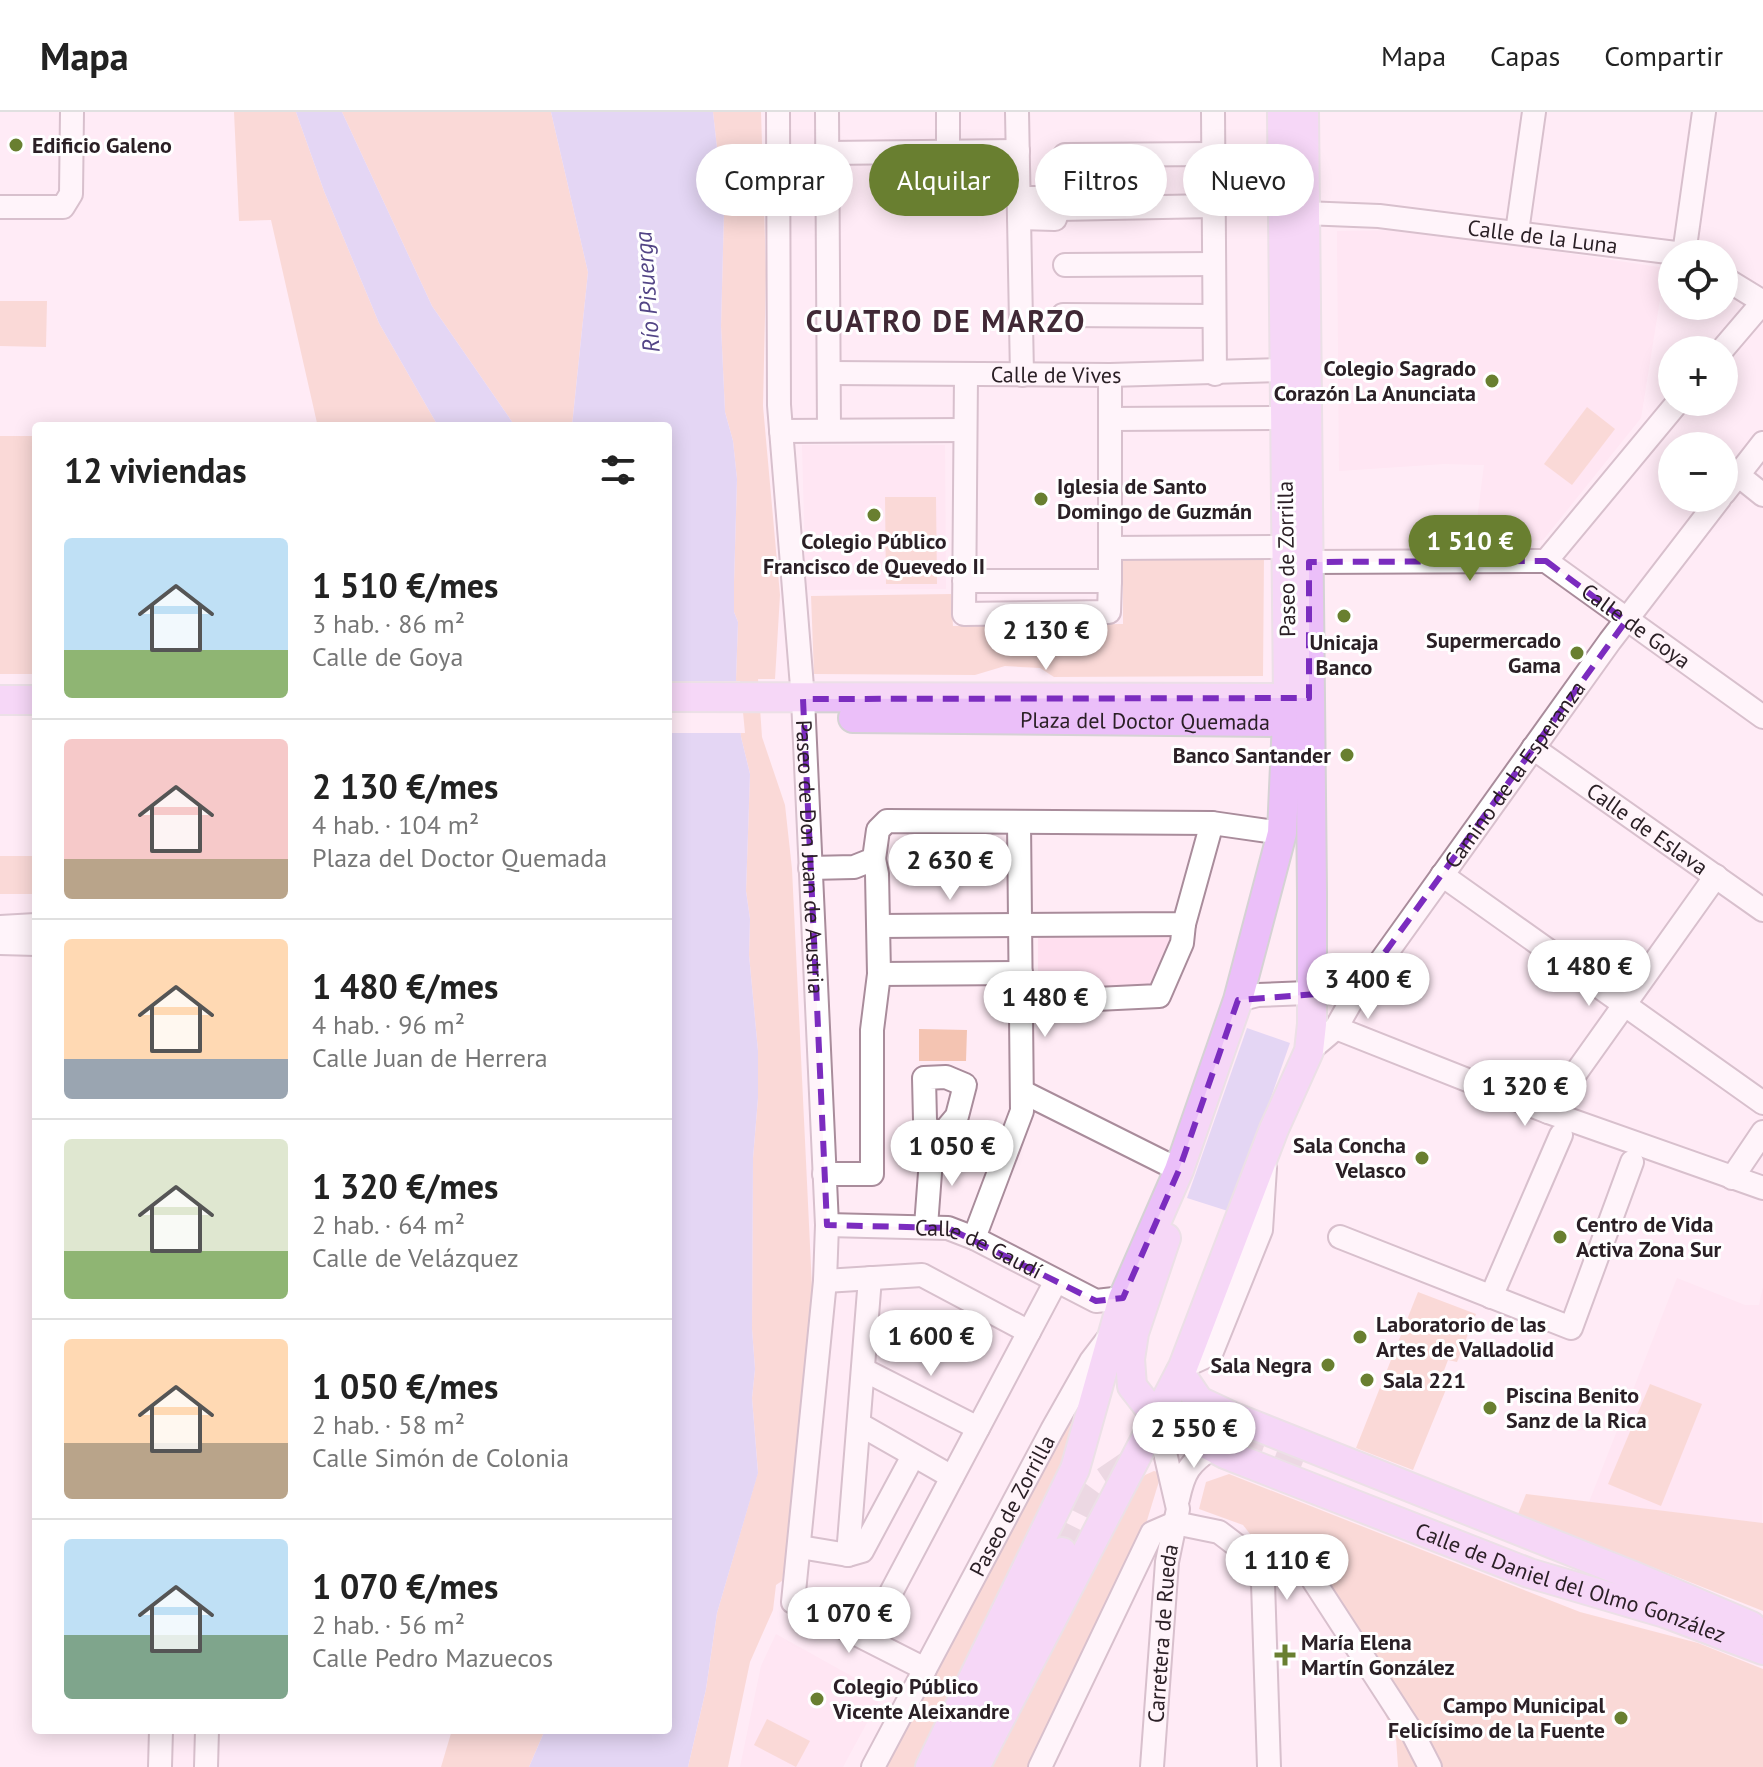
<!DOCTYPE html>
<html lang="es">
<meta charset="utf-8">
<style>
body{margin:0;font-family:"PT Sans",sans-serif;background:#f2f2f2;color:#222;height:100vh;display:flex;flex-direction:column;font-size:30px;white-space:nowrap}
*{box-sizing:border-box;margin:0}
p{font-size:26px;color:#767676}
.icon{flex:none;width:44px;height:44px;fill:none;stroke:currentColor;stroke-width:2;stroke-linecap:round;stroke-linejoin:round}
.map{position:relative;flex:1;overflow:hidden}
.panel{position:absolute;left:32px;top:310px;width:640px;height:1312px;display:flex;flex-direction:column;background:#fff;border-radius:8px;box-shadow:0 4px 20px #0003}
.panel>*{flex:none}
.banner{position:absolute;left:696px;top:32px;width:760px;height:72px;display:flex;gap:16px}
.fabs{position:absolute;left:1658px;top:128px;display:grid;gap:16px}
.fabs a{display:grid;place-items:center;width:80px;height:80px;border-radius:50%;background:#fff;box-shadow:0 4px 20px #0003;font-size:40px}
.price{position:absolute;translate:-50% -68px;padding:0 18px;border-radius:28px;background:#fff;color:#222;font-size:26px;line-height:52px;filter:drop-shadow(0 2px 4px #0008)}
.price::after{content:'';position:absolute;left:50%;top:48px;width:24px;height:18px;margin-left:-12px;background:inherit;clip-path:polygon(0 0,100% 0,50% 100%)}
.price.on{background:#697f30;color:#fff}
ul{padding:0;list-style:none}
li{display:flex;align-items:center;gap:24px;height:200px;padding:0 32px}
li+li{border-top:2px solid #e0e0e0}
li span{display:grid;place-items:center;flex:none;width:224px;height:160px;border-radius:8px;color:#555}
li>.icon{margin-inline-start:auto}
span .icon{width:96px;height:96px;fill:#fffc;stroke-width:1}
li b{font-size:34px}
h2{display:flex;justify-content:space-between;align-items:center;height:96px;padding:0 32px;font-size:34px}
.tag{padding:0 28px;border-radius:36px;background:#fff;box-shadow:0 4px 20px #0003;font-size:28px;line-height:72px}
.tag.on{background:#697f30;color:#fff}
header{display:flex;align-items:center;gap:48px;box-sizing:border-box;height:112px;padding:0 40px;background:#fff;border-bottom:2px solid #e0e0e0}
header strong{font-size:38px}
nav{display:flex;gap:44px;margin-inline-start:auto;font-size:28px}
.map>svg:first-child{display:block}
</style>
<header>
<strong>Mapa</strong>
<nav><a>Mapa</a><a>Capas</a><a>Compartir</a></nav>
</header>
<div class="map">
<svg width="1763" height="1655" viewBox="0 0 1763 1655">
<rect width="100%" height="100%" fill="#ffebf5"/>
<g fill="#ffdfef">
<polygon points="1412,118 1665,156 1641,306 1543,428 1474,432 1484,353 1444,352 1339,359 1337,119"/>
<polygon points="802,333 945,333 946,477 806,478"/>
<polygon points="1168,819 1189,837 1180,865 1176,864 1157,877 1038,880 1038,820"/>
<polygon points="1677,1166 1745,1193 1759,1193 1763,1175 1762,1411 1589,1390"/>
<polygon points="776,1522 855,1566 854,1570 859,1572 861,1569 883,1581 843,1655 740,1655 761,1554"/>
</g>
<g fill="#f4c4b2">
<polygon points="234,0 296,0 324,79 379,211 438,314 322,314 317,311 271,108 239,109"/>
<polygon points="342,0 551,0 588,160 572,314 515,314 432,194"/>
<polygon points="713,0 761,0 766,160 763,294 780,483 775,567 758,567 762,625 785,693 792,757 812,1175 791,1409 782,1469 776,1473 773,1498 750,1550 728,1655 688,1655 706,1577 717,1501 758,1360 752,1286 755,1257 752,1217 753,1046 758,986 758,939 749,843 750,807 746,779 750,662 741,625 736,567 738,510 734,500 734,470 737,367 733,329 725,300 721,214 724,99"/>
<polygon points="0,189 47,189 46,235 0,234"/>
<polygon points="1587,295 1615,317 1572,373 1544,352"/>
<rect x="0" y="324" width="36" height="238"/>
<polygon points="885,385 936,385 937,472 886,472"/>
<polygon points="1264,444 1263,564 1054,565 1040,556 1005,554 975,563 814,562 811,484 951,482 953,514 1123,512 1123,445"/>
<rect x="0" y="744" width="36" height="38"/>
<polygon points="919,917 967,918 966,949 919,949"/>
<polygon points="1418,1180 1476,1202 1457,1250 1448,1248 1439,1272 1447,1275 1413,1358 1356,1336"/>
<polygon points="1650,1272 1702,1292 1661,1394 1608,1372"/>
<polygon points="1084,1284 1077,1327 915,1655 879,1655 1051,1334"/>
<polygon points="1154,1359 1158,1360 1160,1366 1141,1428 1036,1655 991,1655 1136,1374 1145,1363"/>
<polygon points="1229,1362 1580,1500 1698,1531 1763,1557 1763,1655 1398,1655 1396,1626 1322,1467 1272,1450 1243,1413 1199,1397 1206,1370"/>
<polygon points="1526,1382 1763,1411 1763,1499 1518,1402"/>
<polygon points="767,1607 810,1629 796,1655 754,1633"/>
<polygon points="452,1618 545,1618 529,1655 441,1655"/>
</g>
<g fill="#c3bcf1">
<polygon points="296,0 342,0 432,194 515,314 438,314 379,211 324,79"/>
<polygon points="551,0 713,0 724,99 721,214 725,300 733,329 737,367 734,470 734,500 738,510 736,567 741,625 750,662 746,779 750,807 749,843 758,939 758,986 753,1046 752,1217 755,1257 752,1286 758,1361 717,1501 706,1577 688,1655 529,1655 545,1618 668,1618 668,314 572,314 588,160"/>
<polygon points="1247,916 1290,931 1231,1100 1187,1086"/>
</g>
<polygon fill="#ffebf5" points="668,569 740,569 745,621 668,621"/>
<g fill="none" stroke-linecap="round" stroke-linejoin="round">
<g stroke="#d5c2cc" stroke-width="28" stroke-dasharray="28 14" stroke-linecap="butt">
<polyline points="1194,1328 1235,1329 1305,1355"/>
<polyline points="1062,1440 1088,1388 1099,1373 1140,1345"/>
</g>
<g stroke="#a98c9b" stroke-width="26">
<g id="minor">
<path id="s1" d="M778,0l1,293 24,294 24,526 -2,56 -32,321 132,67"/>
<polyline points="827,0 829,317"/>
<polyline points="948,0 948,40"/>
<polyline points="1017,0 1022,263"/>
<polyline points="1213,0 1215,262"/>
<polyline points="827,41 1018,39"/>
<polyline points="1065,43 1214,42"/>
<polyline points="1019,86 1055,86 1058,97 1055,107 1019,106"/>
<polyline points="0,95 63,95 71,82 72,0"/>
<polyline points="1058,97 1214,94"/>
<path id="s2" d="M1304,101l75,3 305,38"/>
<polyline points="1517,120 1534,0"/>
<polyline points="1684,142 1704,0"/>
<polyline points="1065,153 1214,152"/>
<polyline points="1724,166 1763,190"/>
<polyline points="1063,203 1214,204"/>
<polyline points="1722,238 1763,190"/>
<path id="s3" d="M830,261l280,2 174,-5"/>
<polyline points="1111,307 1284,306"/>
<polyline points="781,319 965,318"/>
<polyline points="1738,363 1763,383"/>
<polyline points="1724,381 1763,331"/>
<polyline points="1110,436 1286,435"/>
<polyline points="1546,449 1678,290"/>
<path id="s4" d="M1309,450l237,-1 217,156"/>
<polyline points="964,469 1110,469 1109,500 964,502 966,263"/>
<polyline points="1110,469 1110,263"/>
<path id="s5" d="M1533,636l230,162"/>
<polyline points="810,756 854,755 874,747 878,718 887,709 1212,711 1282,721"/>
<polyline points="1442,763 1763,991"/>
<polyline points="879,814 1184,812 1212,711"/>
<polyline points="0,815 36,813"/>
<polyline points="0,831 36,832"/>
<polyline points="879,862 1021,861"/>
<polyline points="1238,888 1258,883 1357,879"/>
<polyline points="1054,889 1159,884 1182,831 1184,812"/>
<polyline points="1336,916 1548,1000 1763,1076"/>
<path id="s6" d="M1309,939l27,-23 21,-37 16,-19 237,-331 110,-143"/>
<polyline points="1023,980 1179,1058"/>
<polyline points="1548,1000 1716,764"/>
<polyline points="824,1062 872,1062 872,918 879,862 877,762 874,747"/>
<polyline points="1732,1066 1763,1020"/>
<path id="s7" d="M827,1113l121,3 26,10 122,63 27,-3"/>
<polyline points="926,1114 932,1034 925,1008 924,966 946,965 965,973 957,1004 932,1034"/>
<polyline points="1340,1125 1571,1216 1632,1050"/>
<polyline points="974,1126 1022,999 1019,711"/>
<polyline points="825,1169 922,1163 1029,1220"/>
<polyline points="1491,1185 1561,1023"/>
<polyline points="1183,1255 1211,1242 1261,1118 1265,1056"/>
<polyline points="864,1258 978,1316"/>
<polyline points="859,1312 952,1365"/>
<path d="M1178,1387c6,-28 11,-35 35,-52"/>
<polyline points="1175,1411 1219,1420 1244,1439 1263,1471 1269,1655"/>
<polyline points="800,1435 848,1443 862,1439 913,1344"/>
<polyline points="848,1443 870,1166"/>
<polyline points="1306,1457 1413,1622 1430,1655"/>
<polyline points="867,1526 1056,1169"/>
<polyline points="160,1655 161,1618"/>
<polyline points="206,1655 207,1618"/>
<path id="s8" d="M873,1655l179,-337 39,-69 16,-21"/>
<polyline points="1040,1655 1152,1421 1175,1411"/>
<path id="s9" d="M1152,1655l15,-205 11,-53 -21,-91"/>
</g>
</g>
<g stroke="#d5d2d4" stroke-width="32">
<g id="major">
<polyline points="668,585 1288,586 1305,595"/>
<polyline points="0,588 36,588"/>
<path id="s10" d="M853,606l432,4 16,-8"/>
<path id="s11" d="M1166,1126l-32,95 -4,26 2,27 25,32 68,36 304,119 136,40 98,37"/>
<polyline points="1180,1261 1199,1289 1231,1304 1631,1463 1751,1514"/>
<polyline points="930,1655 1075,1357 1123,1186 1179,1058 1238,888 1282,721 1288,586 1282,0"/>
<polyline points="952,1655 1062,1440"/>
<polyline points="975,1655 1183,1255 1274,1017 1309,939 1312,912 1312,781 1304,0"/>
</g>
</g>
<use href="#minor" stroke="#fff" stroke-width="22"/>
<use href="#major" stroke="#ebbff9" stroke-width="28"/>
</g>
<path d="M0 0H1763V1655H0ZM1546,449l80,60 -269,370 -119,9 -59,170 -56,128 -27,3 -148,-73 -121,-3 -24,-526 506,-1v-136z" fill="#ffebf5" fill-opacity=".55" fill-rule="evenodd"/>
<path fill="none" stroke="#7b2cbf" stroke-width="6" stroke-dasharray="16 10" stroke-linejoin="round" d="M1546,449l80,60 -269,370 -119,9 -59,170 -56,128 -27,3 -148,-73 -121,-3 -24,-526 506,-1v-136z"/>
<g fill="#697f30" stroke="#fff" stroke-width="3">
<circle cx="16" cy="33" r="8"/>
<circle cx="1492" cy="269" r="8"/>
<circle cx="1041" cy="387" r="8"/>
<circle cx="874" cy="403" r="8"/>
<circle cx="1344" cy="504" r="8"/>
<circle cx="1577" cy="541" r="8"/>
<circle cx="1347" cy="643" r="8"/>
<circle cx="1422" cy="1046" r="8"/>
<circle cx="1560" cy="1125" r="8"/>
<circle cx="1360" cy="1225" r="8"/>
<circle cx="1328" cy="1253" r="8"/>
<circle cx="1367" cy="1268" r="8"/>
<circle cx="1490" cy="1296" r="8"/>
<path d="M1281 1531h8v8h8v8h-8v8h-8v-8h-8v-8h8z"/>
<circle cx="817" cy="1587" r="8"/>
<circle cx="1621" cy="1606" r="8"/>
</g>
<g text-anchor="middle" dominant-baseline="central" stroke-width="6" stroke-linejoin="round" paint-order="stroke">
<g font-size="22" font-weight="bold" fill="#2b2026" stroke="#fff" text-anchor="start">
<text x="32" y="33">Edificio Galeno</text>
<text x="1476" y="256" text-anchor="end">Colegio Sagrado<tspan x="1476" dy="25">Corazón La Anunciata</tspan></text>
<text x="1057" y="374">Iglesia de Santo<tspan x="1057" dy="25">Domingo de Guzmán</tspan></text>
<text x="874" y="429" text-anchor="middle">Colegio Público<tspan x="874" dy="25">Francisco de Quevedo II</tspan></text>
<text x="1561" y="528" text-anchor="end">Supermercado<tspan x="1561" dy="25">Gama</tspan></text>
<text x="1344" y="530" text-anchor="middle">Unicaja<tspan x="1344" dy="25">Banco</tspan></text>
<text x="1331" y="643" text-anchor="end">Banco Santander</text>
<text x="1406" y="1033" text-anchor="end">Sala Concha<tspan x="1406" dy="25">Velasco</tspan></text>
<text x="1576" y="1112">Centro de Vida<tspan x="1576" dy="25">Activa Zona Sur</tspan></text>
<text x="1376" y="1212">Laboratorio de las<tspan x="1376" dy="25">Artes de Valladolid</tspan></text>
<text x="1312" y="1253" text-anchor="end">Sala Negra</text>
<text x="1383" y="1268">Sala 221</text>
<text x="1506" y="1283">Piscina Benito<tspan x="1506" dy="25">Sanz de la Rica</tspan></text>
<text x="1301" y="1530">María Elena<tspan x="1301" dy="25">Martín González</tspan></text>
<text x="833" y="1574">Colegio Público<tspan x="833" dy="25">Vicente Aleixandre</tspan></text>
<text x="1605" y="1593" text-anchor="end">Campo Municipal<tspan x="1605" dy="25">Felicísimo de la Fuente</tspan></text>
</g>
<g font-size="22" fill="#2b2026" stroke="#fff">
<text stroke="none"><textPath href="#s2" startOffset="240">Calle de la Luna</textPath></text>
<text stroke="none"><textPath href="#s3" startOffset="226">Calle de Vives</textPath></text>
<text transform="translate(1286 447) rotate(-91)">Paseo de Zorrilla</text>
<text stroke="none"><textPath href="#s4" startOffset="348">Calle de Goya</textPath></text>
<text stroke="none"><textPath href="#s10" startOffset="292">Plaza del Doctor Quemada</textPath></text>
<text stroke="none"><textPath href="#s6" startOffset="346">Camino de la Esperanza</textPath></text>
<text stroke="none"><textPath href="#s5" startOffset="140">Calle de Eslava</textPath></text>
<text stroke="none"><textPath href="#s1" startOffset="746">Paseo de Don Juan de Austria</textPath></text>
<text stroke="none"><textPath href="#s7" startOffset="156">Calle de Gaudí</textPath></text>
<text stroke="none"><textPath href="#s8" startOffset="296">Paseo de Zorrilla</textPath></text>
<text stroke="none"><textPath href="#s11" startOffset="640">Calle de Daniel del Olmo González</textPath></text>
<text stroke="none"><textPath href="#s9" startOffset="134">Carretera de Rueda</textPath></text>
</g>
<g font-size="24" font-style="italic" fill="#534586" stroke="#fff">
<text transform="translate(647 180) rotate(-94)">Río Pisuerga</text>
</g>
<g font-size="30" font-weight="bold" letter-spacing="2" fill="#412936" stroke="#fff">
<text x="946" y="208">CUATRO DE MARZO</text>
</g>
</g>
</svg>
<div class="fabs">
<a><svg class="icon" aria-label="locate" viewBox="0 0 24 24"><circle cx="12" cy="12" r="6"/><path d="M12 2v4M12 18v4M2 12h4M18 12h4"/></svg></a>
<a>+</a>
<a>−</a>
</div>
<b class="price on" style="left:1470px;top:471px">1 510 €</b>
<b class="price" style="left:1046px;top:560px">2 130 €</b>
<b class="price" style="left:950px;top:790px">2 630 €</b>
<b class="price" style="left:1589px;top:896px">1 480 €</b>
<b class="price" style="left:1368px;top:909px">3 400 €</b>
<b class="price" style="left:1045px;top:927px">1 480 €</b>
<b class="price" style="left:1525px;top:1016px">1 320 €</b>
<b class="price" style="left:952px;top:1076px">1 050 €</b>
<b class="price" style="left:931px;top:1266px">1 600 €</b>
<b class="price" style="left:1194px;top:1358px">2 550 €</b>
<b class="price" style="left:1287px;top:1490px">1 110 €</b>
<b class="price" style="left:849px;top:1543px">1 070 €</b>
<div class="banner">
<a class="tag">Comprar</a>
<a class="tag on">Alquilar</a>
<a class="tag">Filtros</a>
<a class="tag">Nuevo</a>
</div>
<section class="panel">
<h2>12 viviendas<svg class="icon" aria-label="filters" viewBox="0 0 24 24"><path d="M4 7h16M4 17h16"/><circle cx="9" cy="7" r="2"/><circle cx="15" cy="17" r="2"/></svg></h2>
<ul>
<li><span style="background:linear-gradient(#bfe0f5 70%,#8fb573 0)"><svg class="icon" aria-label="home" viewBox="0 0 24 24"><path d="M3 11l9-7 9 7M6 9v11h12V9"/></svg></span><div><b>1 510 €/mes</b><p>3 hab. · 86 m²</p><p>Calle de Goya</p></div></li>
<li><span style="background:linear-gradient(#f6c9c9 75%,#b9a48a 0)"><svg class="icon" aria-label="home" viewBox="0 0 24 24"><path d="M3 11l9-7 9 7M6 9v11h12V9"/></svg></span><div><b>2 130 €/mes</b><p>4 hab. · 104 m²</p><p>Plaza del Doctor Quemada</p></div></li>
<li><span style="background:linear-gradient(#ffd9b3 75%,#9aa5b1 0)"><svg class="icon" aria-label="home" viewBox="0 0 24 24"><path d="M3 11l9-7 9 7M6 9v11h12V9"/></svg></span><div><b>1 480 €/mes</b><p>4 hab. · 96 m²</p><p>Calle Juan de Herrera</p></div></li>
<li><span style="background:linear-gradient(#dfe7d0 70%,#8fb573 0)"><svg class="icon" aria-label="home" viewBox="0 0 24 24"><path d="M3 11l9-7 9 7M6 9v11h12V9"/></svg></span><div><b>1 320 €/mes</b><p>2 hab. · 64 m²</p><p>Calle de Velázquez</p></div></li>
<li><span style="background:linear-gradient(#ffd9b3 65%,#b9a48a 0)"><svg class="icon" aria-label="home" viewBox="0 0 24 24"><path d="M3 11l9-7 9 7M6 9v11h12V9"/></svg></span><div><b>1 050 €/mes</b><p>2 hab. · 58 m²</p><p>Calle Simón de Colonia</p></div></li>
<li><span style="background:linear-gradient(#bfe0f5 60%,#7fa58c 0)"><svg class="icon" aria-label="home" viewBox="0 0 24 24"><path d="M3 11l9-7 9 7M6 9v11h12V9"/></svg></span><div><b>1 070 €/mes</b><p>2 hab. · 56 m²</p><p>Calle Pedro Mazuecos</p></div></li>
</ul>
</section>
</div>
